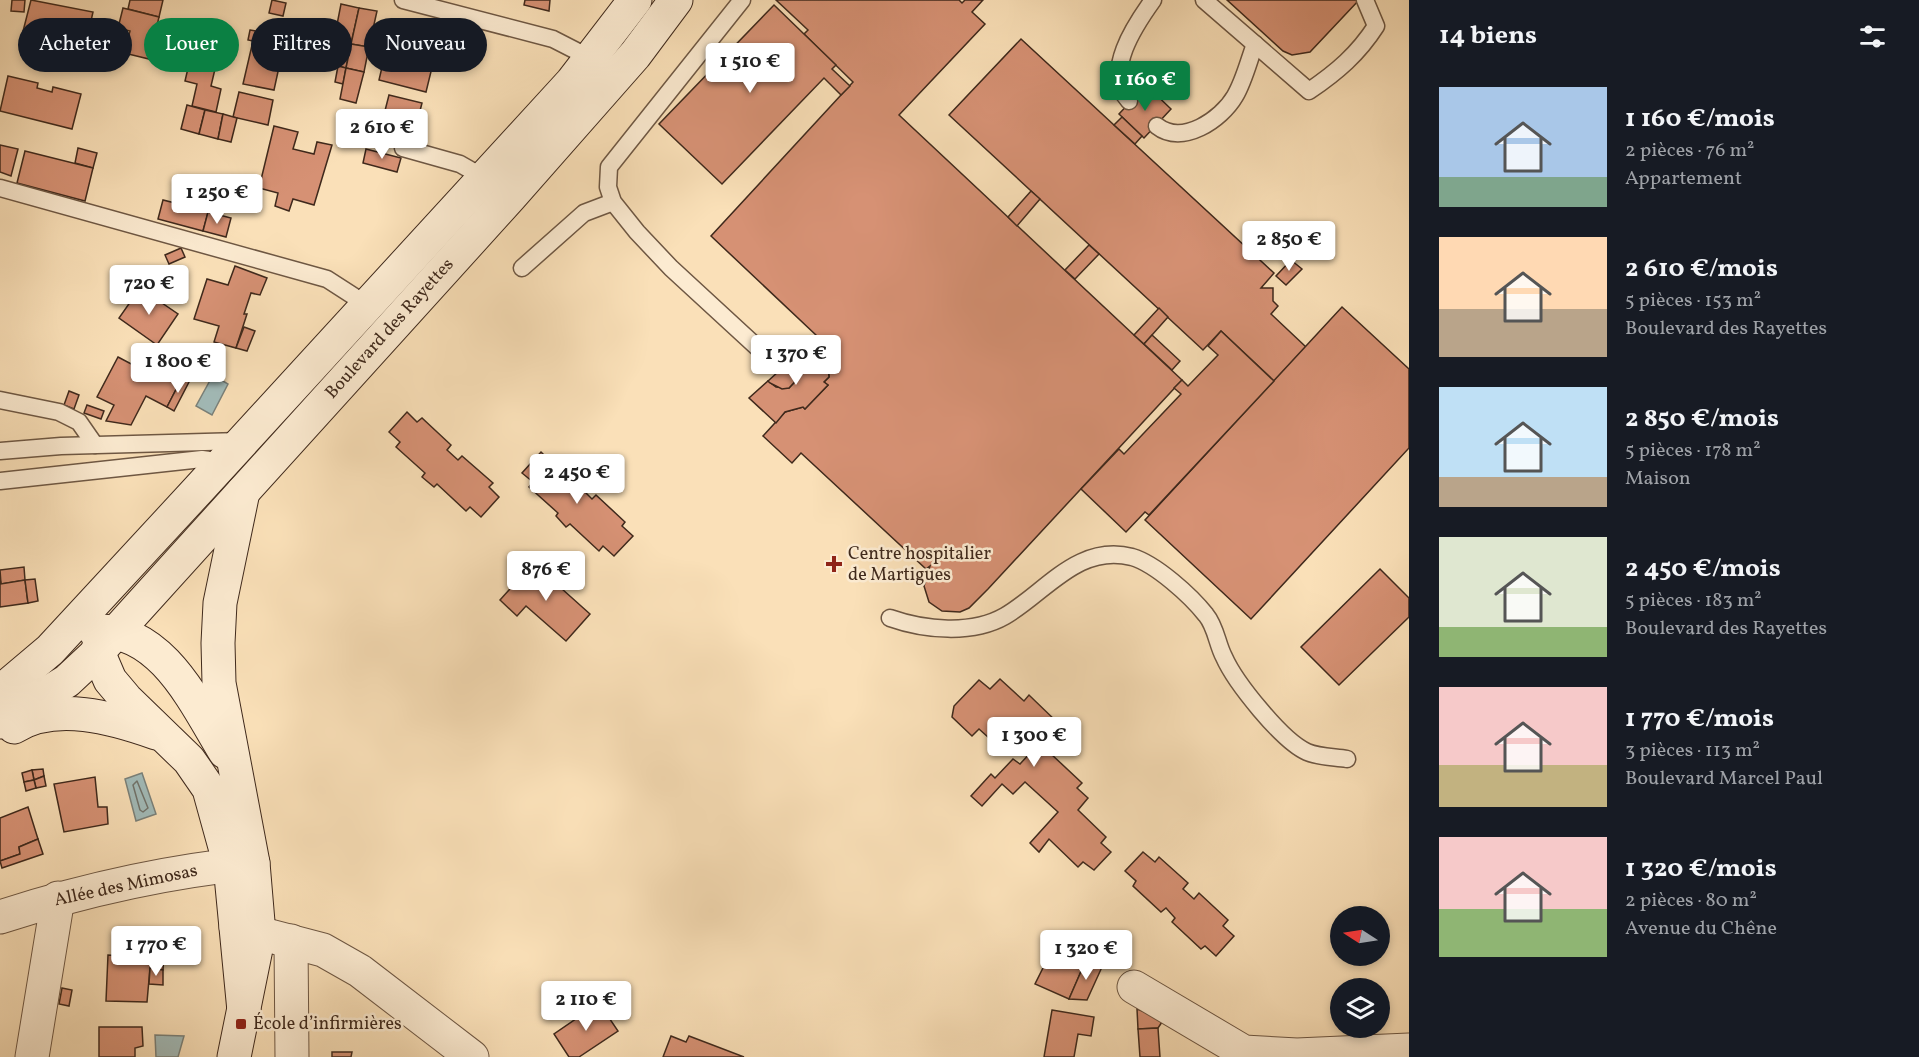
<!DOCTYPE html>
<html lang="fr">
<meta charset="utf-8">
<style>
body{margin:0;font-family:Vollkorn,serif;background:#20242c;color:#f1f3f6;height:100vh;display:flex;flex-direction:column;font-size:22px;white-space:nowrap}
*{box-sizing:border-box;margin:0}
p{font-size:20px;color:#9ea1a6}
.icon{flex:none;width:33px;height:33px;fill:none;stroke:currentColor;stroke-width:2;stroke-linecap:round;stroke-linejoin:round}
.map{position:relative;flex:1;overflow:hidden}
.side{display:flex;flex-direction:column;background:#171b24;width:510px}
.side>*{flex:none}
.guide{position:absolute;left:18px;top:18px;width:570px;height:54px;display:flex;gap:12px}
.needle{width:39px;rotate:282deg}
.controls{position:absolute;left:1330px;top:906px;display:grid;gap:12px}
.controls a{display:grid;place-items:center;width:60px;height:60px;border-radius:50%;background:#171b24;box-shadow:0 3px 9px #0003;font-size:30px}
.price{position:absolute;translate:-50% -51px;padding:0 14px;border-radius:6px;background:#fff;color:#222;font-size:20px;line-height:39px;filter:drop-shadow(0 2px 3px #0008)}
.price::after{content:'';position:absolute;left:50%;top:36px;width:18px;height:14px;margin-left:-9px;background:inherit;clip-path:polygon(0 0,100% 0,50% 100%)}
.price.current{background:#0b8043;color:#fff}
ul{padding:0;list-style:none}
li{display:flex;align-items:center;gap:18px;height:150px;padding:0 30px}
li span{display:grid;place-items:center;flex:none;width:168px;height:120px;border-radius:0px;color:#555}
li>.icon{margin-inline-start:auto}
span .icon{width:72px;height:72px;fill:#fffc;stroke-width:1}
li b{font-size:26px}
h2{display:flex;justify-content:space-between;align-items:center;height:72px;padding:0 30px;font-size:26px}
.pill{padding:0 21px;border-radius:27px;background:#171b24;box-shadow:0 3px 9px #0003;font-size:21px;line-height:54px}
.pill.current{background:#0b8043;color:#fff}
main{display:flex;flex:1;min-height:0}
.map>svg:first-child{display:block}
</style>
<main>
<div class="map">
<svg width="1409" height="1057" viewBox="0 0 1409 1057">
<rect width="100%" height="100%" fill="#fae0b8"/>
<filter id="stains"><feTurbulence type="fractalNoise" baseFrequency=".00333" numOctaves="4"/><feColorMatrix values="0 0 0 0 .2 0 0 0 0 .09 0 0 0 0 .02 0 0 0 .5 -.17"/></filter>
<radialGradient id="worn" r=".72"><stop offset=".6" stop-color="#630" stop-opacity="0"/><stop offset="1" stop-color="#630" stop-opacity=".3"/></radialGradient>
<g fill="#a2bbb9" stroke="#7a817a" stroke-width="1.5">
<polygon points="213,375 228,384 212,415 196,406"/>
<polygon points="142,773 156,814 136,821 125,779"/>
<polygon points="155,1035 184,1036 178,1057 156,1057"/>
</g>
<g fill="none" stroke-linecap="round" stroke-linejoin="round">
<polygon stroke="#70726a" stroke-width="1.5" points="137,781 148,808 143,812 140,810 133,785"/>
</g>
<g fill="#d69174" stroke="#3f291c" stroke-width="1.5">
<polygon points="12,0 25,0 24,12 11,11"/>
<polygon points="31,0 93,12 88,34 73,31 68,53 20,43"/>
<polygon points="130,0 163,0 159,17 128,9"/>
<polygon points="272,0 286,3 283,16 269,13"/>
<polygon points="525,0 550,0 549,11 524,5"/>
<polygon points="776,0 959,0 962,3 965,0 983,0 972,12 985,24 899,115 1182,380 988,589 969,608 960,612 942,611 929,602 924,586 930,566 926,569 801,453 792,463 763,436 785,412 803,407 805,409 828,385 824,382 829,377 828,365 833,360 812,341 817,336 711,236 853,82 804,34 808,30"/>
<polygon points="1227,0 1359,0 1310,52 1292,55 1283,51"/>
<polygon points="341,4 359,8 351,44 334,40"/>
<polygon points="774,5 836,65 832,69 850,86 841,95 824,78 722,184 659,124"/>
<polygon points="123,8 159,17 149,59 124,53 130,31 118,28"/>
<polygon points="359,8 377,11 369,47 351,44"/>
<polygon points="391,29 421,35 419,42 437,47 426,92 379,80"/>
<polygon points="197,30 223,35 211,86 221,89 216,112 192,106 197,84 185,81"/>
<polygon points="250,30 268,33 266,41 284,44 274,90 243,84 253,41 248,40"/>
<polygon points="73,31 88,34 82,57 68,53"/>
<polygon points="268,33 286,38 284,44 266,41"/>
<polygon points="1021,39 1274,273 1261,288 1273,288 1273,301 1278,306 1271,314 1306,347 1274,381 1221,331 1203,350 949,115"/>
<polygon points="334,40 351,44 346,68 329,64"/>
<polygon points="351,44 369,47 364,72 346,68"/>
<polygon points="338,66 346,68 343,84 335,82"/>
<polygon points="346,68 364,72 356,103 340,99"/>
<polygon points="8,76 38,83 37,88 52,92 53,87 81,94 72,129 0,111"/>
<polygon points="1146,85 1171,109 1144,138 1119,114"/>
<polygon points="239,92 273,100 268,125 233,117"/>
<polygon points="389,95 422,103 412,142 379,134"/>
<polygon points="187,105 205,110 199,134 181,129"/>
<polygon points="205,110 223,114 218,139 199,134"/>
<polygon points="223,114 237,118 231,142 218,139"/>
<polygon points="1122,117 1142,136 1135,144 1114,125"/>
<polygon points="274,126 298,132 293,149 314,154 317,142 332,145 314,205 293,199 289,211 275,206 278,193 259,188"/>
<polygon points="0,145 18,149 11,176 0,172"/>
<polygon points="78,148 97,153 93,168 75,163"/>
<polygon points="366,149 401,158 397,172 363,163"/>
<polygon points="25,151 93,168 85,201 17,183"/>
<polygon points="194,178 208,181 201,201 216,206 215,212 209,209 203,231 158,219 163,200 187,206"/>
<polygon points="208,181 218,184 212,204 201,201"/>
<polygon points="1031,191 1040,199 1017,226 1008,217"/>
<polygon points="208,212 231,218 226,237 203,231"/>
<polygon points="1089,245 1099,254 1075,279 1065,270"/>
<polygon points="181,248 185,257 169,264 165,255"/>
<polygon points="1291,260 1302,269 1286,285 1276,276"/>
<polygon points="235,266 267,278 260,295 251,293 244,314 247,314 236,348 214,342 219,326 194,319 207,279 228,285"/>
<polygon points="140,288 178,314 157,345 119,318"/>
<polygon points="1342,307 1409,369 1409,448 1251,619 1145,520"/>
<polygon points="1159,308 1168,317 1144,344 1134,335"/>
<polygon points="244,327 255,331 247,351 236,348"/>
<polygon points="1221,331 1274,381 1149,515 1145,512 1126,532 1081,489 1119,449 1124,454 1181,394 1174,388 1182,380 1188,386 1218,355 1208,346"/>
<polygon points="1152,335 1180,361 1172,370 1144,344"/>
<polygon points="812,341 833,360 828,365 829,377 824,382 828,385 805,409 803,407 785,412 776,423 749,398 768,381 776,387 789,388 805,371 805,364 799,353"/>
<polygon points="799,353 805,364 805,371 789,388 782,389 770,383 768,381"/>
<polygon points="118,357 135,366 138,359 159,370 162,364 183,376 167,407 146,396 131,425 106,421 114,405 97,397"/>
<polygon points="183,376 190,380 174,411 167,407"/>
<polygon points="69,391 79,395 74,409 64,405"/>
<polygon points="87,405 104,411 101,419 84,413"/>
<polygon points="407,412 417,422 422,418 451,445 447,450 458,460 462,456 493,483 489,487 499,497 481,517 470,507 466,511 437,484 434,487 422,477 425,473 396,447 400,442 389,432"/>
<polygon points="541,452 551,462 555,458 584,485 581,488 592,499 596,495 625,522 622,526 633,536 614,556 603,546 599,551 570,524 566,527 556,516 558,513 529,487 533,482 522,473"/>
<polygon points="533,563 590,614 566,641 526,606 517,616 500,600"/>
<polygon points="24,567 25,580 1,584 0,570"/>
<polygon points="1380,569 1409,598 1409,617 1339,685 1301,647"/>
<polygon points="0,579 1,584 25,580 28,603 0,607"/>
<polygon points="35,579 38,601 28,603 25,580"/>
<polygon points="1000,679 1024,701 1029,695 1058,723 1053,729 1065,739 1050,753 1082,783 1077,788 1088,798 1078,810 1106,837 1101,843 1111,852 1094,870 1083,862 1078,867 1049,839 1039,852 1030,843 1058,812 1025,782 1013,794 1002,784 982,806 971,796 991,774 995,778 1013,759 1020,764 1031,752 1001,724 989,738 979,729 972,736 952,717 954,706 979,680 990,689"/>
<polygon points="43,769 44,776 34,780 32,770"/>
<polygon points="32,770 34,780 24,782 22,773"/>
<polygon points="44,776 46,786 36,788 34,780"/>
<polygon points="95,777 98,807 107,807 108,824 64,832 54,784"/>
<polygon points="34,780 36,788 26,791 24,782"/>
<polygon points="28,807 38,839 19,847 20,854 0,861 0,818"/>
<polygon points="38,839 43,854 2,868 0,861 20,854 19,847"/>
<polygon points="1143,852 1155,862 1159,857 1188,883 1183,889 1194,899 1199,893 1228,920 1223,926 1234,936 1216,956 1205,946 1201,949 1172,922 1175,918 1166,908 1161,912 1133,886 1136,881 1125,871"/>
<polygon points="125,935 165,937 163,970 150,968 147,1002 106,1001 108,955 123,956"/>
<polygon points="1054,946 1086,960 1069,999 1035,984"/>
<polygon points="1086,960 1102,967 1087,1000 1069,999"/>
<polygon points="150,968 163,970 163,985 149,984"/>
<polygon points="62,988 72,990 69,1006 59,1004"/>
<polygon points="599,1003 618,1031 579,1057 569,1057 554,1034"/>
<polygon points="1137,1009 1164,1019 1158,1028 1138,1029"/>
<polygon points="1052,1010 1094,1017 1091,1036 1078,1034 1074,1057 1044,1057"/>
<polygon points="99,1027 142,1027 143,1046 135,1048 135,1057 99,1057"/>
<polygon points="1158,1028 1160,1057 1140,1057 1138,1029"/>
<polygon points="671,1036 686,1042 689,1036 744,1057 663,1057"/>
<polygon points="332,1052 352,1052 351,1057 332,1057"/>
</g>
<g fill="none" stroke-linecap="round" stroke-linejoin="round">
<g stroke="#6e5743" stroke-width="19">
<g id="lane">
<polyline points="403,0 553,39 596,61"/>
<polyline points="742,0 609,167 608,187 613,202 637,232 671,268 772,361"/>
<path d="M1204,0l105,91c28,-19 49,-37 67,-65l-11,-26"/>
<path d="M1129,101c-26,-29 6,-76 24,-101"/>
<path d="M1157,126c25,20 64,-6 78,-30 9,-15 14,-36 20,-52"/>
<polyline points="403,148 460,164 488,180"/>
<polyline points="0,188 327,279 372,308"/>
<polyline points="522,268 584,213 613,202"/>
<polyline points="0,400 59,412 79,422 95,445"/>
<polyline points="0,451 61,446 241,441"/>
<polyline points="0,481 202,459 224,462"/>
<path d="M890,618c34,12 82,17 115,-2 40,-23 73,-73 127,-59 24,7 59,39 74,58 10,12 11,29 18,42 11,25 58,84 83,95 11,5 28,5 40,7"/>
</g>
</g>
<g stroke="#6e5743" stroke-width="35">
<g id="street">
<path d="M0,917c81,-26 168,-46 253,-54"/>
<polyline points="236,927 323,950 360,971 472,1057"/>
<polyline points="291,941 292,1057"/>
<polyline points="1134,987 1244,1052 1297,1055 1409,1050"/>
<polyline points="32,1057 58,898"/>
</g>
</g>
<g stroke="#3f291c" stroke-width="35">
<g id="secondary">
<path d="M95,631c67,-3 100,72 130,121"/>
<polyline points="101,632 98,652 110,680 126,699 189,760 209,789 230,865 244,1011"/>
<polyline points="0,692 50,650 198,490 572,82 635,0"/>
<polyline points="0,722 67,681 98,652 510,197 635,55 676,0"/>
<path d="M14,727c41,-26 100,-9 142,6"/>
<polyline points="234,1057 259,934 253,863 219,683 218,643 220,603 243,492"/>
</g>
</g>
<use href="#lane" stroke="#fcebd1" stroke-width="16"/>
<use href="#street" stroke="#fcebd1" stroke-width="33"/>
<use href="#secondary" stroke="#fcebd1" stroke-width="33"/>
</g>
<g fill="#8f2418" stroke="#fcebd1" stroke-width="2">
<path d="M831 555h6v6h6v6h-6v6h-6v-6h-6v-6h6z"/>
<rect x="235" y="1018" width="12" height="12" rx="3"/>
</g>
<g text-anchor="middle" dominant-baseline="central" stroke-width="5" stroke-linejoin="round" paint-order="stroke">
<g font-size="18" fill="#3f291c" stroke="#fcebd1">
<text transform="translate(390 329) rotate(-48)">Boulevard des Rayettes</text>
<text transform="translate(126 886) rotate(-12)">Allée des Mimosas</text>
</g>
<g font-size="18" fill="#3f291c" stroke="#fcebd1" text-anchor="start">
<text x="848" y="554">Centre hospitalier<tspan x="848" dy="21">de Martigues</tspan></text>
<text x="253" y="1024">École d’infirmières</text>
</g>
</g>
<rect width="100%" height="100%" filter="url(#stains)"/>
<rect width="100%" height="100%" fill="url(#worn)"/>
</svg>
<div class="controls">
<a><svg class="needle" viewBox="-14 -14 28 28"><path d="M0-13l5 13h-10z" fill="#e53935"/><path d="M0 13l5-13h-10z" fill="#9ea1a6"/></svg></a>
<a><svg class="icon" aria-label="layers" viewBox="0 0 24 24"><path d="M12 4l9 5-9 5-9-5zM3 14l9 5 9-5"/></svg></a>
</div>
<b class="price" style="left:750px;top:94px">1 510 €</b>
<b class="price current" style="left:1145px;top:112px">1 160 €</b>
<b class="price" style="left:382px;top:160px">2 610 €</b>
<b class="price" style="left:217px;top:225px">1 250 €</b>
<b class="price" style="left:1289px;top:272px">2 850 €</b>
<b class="price" style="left:149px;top:316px">720 €</b>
<b class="price" style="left:796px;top:386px">1 370 €</b>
<b class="price" style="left:178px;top:394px">1 800 €</b>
<b class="price" style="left:577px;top:505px">2 450 €</b>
<b class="price" style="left:546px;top:602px">876 €</b>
<b class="price" style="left:1034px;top:768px">1 300 €</b>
<b class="price" style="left:156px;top:977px">1 770 €</b>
<b class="price" style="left:1086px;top:981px">1 320 €</b>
<b class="price" style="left:586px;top:1032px">2 110 €</b>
<div class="guide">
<a class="pill">Acheter</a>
<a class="pill current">Louer</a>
<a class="pill">Filtres</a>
<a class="pill">Nouveau</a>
</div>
</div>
<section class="side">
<h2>14 biens<svg class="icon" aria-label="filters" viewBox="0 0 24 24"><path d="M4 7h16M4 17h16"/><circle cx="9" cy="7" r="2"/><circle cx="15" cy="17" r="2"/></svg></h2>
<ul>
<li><span style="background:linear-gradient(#a9c7e8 75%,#7fa58c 0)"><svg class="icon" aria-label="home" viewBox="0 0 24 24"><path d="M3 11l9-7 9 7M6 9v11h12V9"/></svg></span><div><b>1 160 €/mois</b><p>2 pièces · 76 m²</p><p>Appartement</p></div></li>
<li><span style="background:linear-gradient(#ffd9b3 60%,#b9a48a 0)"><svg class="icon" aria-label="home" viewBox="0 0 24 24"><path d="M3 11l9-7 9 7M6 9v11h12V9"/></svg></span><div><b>2 610 €/mois</b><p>5 pièces · 153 m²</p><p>Boulevard des Rayettes</p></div></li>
<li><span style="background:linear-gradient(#bfe0f5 75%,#b9a48a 0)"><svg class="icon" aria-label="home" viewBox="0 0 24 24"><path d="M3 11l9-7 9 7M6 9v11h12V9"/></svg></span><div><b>2 850 €/mois</b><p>5 pièces · 178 m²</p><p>Maison</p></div></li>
<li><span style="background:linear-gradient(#dfe7d0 75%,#8fb573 0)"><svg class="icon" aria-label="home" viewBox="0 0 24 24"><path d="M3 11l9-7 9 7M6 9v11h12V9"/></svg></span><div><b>2 450 €/mois</b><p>5 pièces · 183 m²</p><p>Boulevard des Rayettes</p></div></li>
<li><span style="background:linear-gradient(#f6c9c9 65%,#c2b280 0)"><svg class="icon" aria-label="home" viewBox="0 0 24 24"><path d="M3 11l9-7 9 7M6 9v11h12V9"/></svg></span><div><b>1 770 €/mois</b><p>3 pièces · 113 m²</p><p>Boulevard Marcel Paul</p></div></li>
<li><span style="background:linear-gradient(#f6c9c9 60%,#8fb573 0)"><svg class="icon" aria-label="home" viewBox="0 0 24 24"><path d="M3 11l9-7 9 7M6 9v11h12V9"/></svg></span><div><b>1 320 €/mois</b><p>2 pièces · 80 m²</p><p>Avenue du Chêne</p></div></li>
</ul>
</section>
</main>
